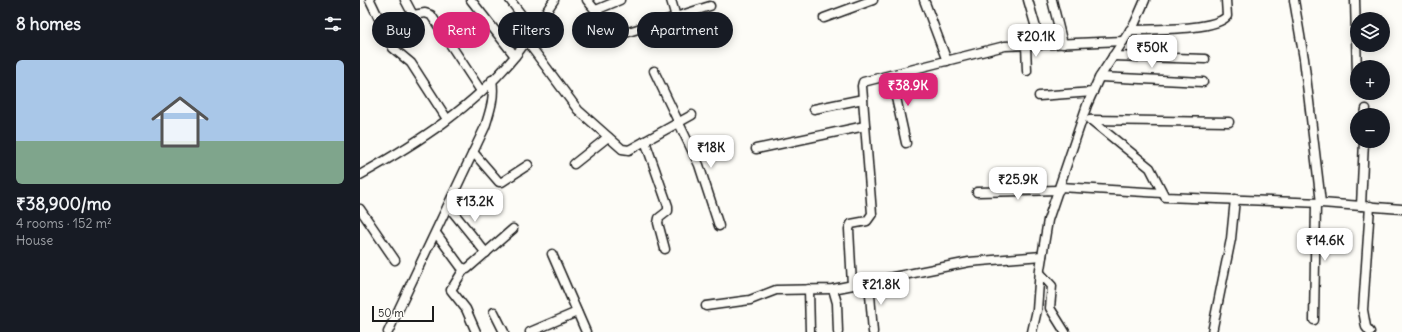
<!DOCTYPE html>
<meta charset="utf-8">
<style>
body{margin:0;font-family:Delius,sans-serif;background:#242831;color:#f1f3f6;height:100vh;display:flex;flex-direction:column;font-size:15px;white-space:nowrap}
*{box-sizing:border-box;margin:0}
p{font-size:13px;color:#9ea1a6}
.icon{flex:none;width:22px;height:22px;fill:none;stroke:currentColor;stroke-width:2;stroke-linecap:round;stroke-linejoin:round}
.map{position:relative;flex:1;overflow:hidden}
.details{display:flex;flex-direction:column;background:#171b24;width:360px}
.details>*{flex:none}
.guide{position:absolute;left:12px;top:12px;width:380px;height:36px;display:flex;gap:8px}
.fabs{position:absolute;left:990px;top:12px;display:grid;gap:8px}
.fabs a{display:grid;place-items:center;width:40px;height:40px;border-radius:50%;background:#171b24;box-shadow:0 2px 10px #0003;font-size:20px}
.scale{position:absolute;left:12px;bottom:10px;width:62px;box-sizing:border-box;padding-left:4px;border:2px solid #1c1c1c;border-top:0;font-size:11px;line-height:14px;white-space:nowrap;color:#1c1c1c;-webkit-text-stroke:3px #fdfcf7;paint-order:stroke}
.price{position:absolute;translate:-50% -34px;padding:0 9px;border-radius:8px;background:#fff;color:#222;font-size:13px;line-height:26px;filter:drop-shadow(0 1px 2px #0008)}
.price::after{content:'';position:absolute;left:50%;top:24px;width:12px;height:9px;margin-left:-6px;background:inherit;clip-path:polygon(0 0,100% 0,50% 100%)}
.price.current{background:#db2777;color:#fff}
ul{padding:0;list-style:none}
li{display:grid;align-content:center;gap:8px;height:212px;padding:0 16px}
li+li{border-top:1px solid #363941}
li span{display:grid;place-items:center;height:124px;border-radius:6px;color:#555}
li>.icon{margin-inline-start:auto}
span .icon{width:72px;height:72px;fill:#fffc;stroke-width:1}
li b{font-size:17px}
h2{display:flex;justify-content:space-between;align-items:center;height:48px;padding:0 16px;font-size:17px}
.tag{padding:0 14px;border-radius:18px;background:#171b24;box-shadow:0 2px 10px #0003;font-size:14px;line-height:36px}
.tag.current{background:#db2777;color:#fff}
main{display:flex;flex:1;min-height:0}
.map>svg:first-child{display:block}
</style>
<main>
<section class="details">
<h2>8 homes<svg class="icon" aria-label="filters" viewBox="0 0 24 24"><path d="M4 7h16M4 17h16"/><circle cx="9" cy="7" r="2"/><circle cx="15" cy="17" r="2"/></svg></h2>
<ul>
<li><span style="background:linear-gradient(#a9c7e8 65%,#7fa58c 0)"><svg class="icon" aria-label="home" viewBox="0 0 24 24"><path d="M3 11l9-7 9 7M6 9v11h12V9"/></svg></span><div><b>₹38,900/mo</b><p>4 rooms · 152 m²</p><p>House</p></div></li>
</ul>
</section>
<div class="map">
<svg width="1042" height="332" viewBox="0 0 1042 332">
<rect width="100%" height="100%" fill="#fdfcf7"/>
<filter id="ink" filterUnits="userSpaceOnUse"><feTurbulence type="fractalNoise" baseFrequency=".025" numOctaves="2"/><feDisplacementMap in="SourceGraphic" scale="8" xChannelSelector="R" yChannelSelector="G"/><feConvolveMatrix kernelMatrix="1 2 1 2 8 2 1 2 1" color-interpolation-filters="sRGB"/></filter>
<g filter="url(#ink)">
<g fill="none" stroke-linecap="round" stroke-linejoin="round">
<g stroke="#1c1c1c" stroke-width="11">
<g id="minor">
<polyline points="10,0 33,48 51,63 87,119"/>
<polyline points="45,0 53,15 65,13 71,15 121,91"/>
<polyline points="111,0 155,56"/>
<polyline points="150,0 173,30"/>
<polyline points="227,0 253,32 259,35 350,6"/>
<polyline points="311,0 316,17"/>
<polyline points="564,0 587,61"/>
<polyline points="668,0 681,45"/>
<polyline points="692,0 703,44"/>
<polyline points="934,0 944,59 961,203 1042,209"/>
<polyline points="995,0 997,74"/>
<polyline points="236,10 260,0"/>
<polyline points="464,18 513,0"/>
<path d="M770,30c21,-1 85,1 97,-14l-1,-16"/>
<polyline points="166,40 218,110 262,149 269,150 332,115"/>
<polyline points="666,45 667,71"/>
<polyline points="753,56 845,59"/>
<polyline points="294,71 339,165 359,226"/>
<polyline points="531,75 546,143"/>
<polyline points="740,77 843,82"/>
<polyline points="679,96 733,92"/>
<polyline points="454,109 503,99"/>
<polyline points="1005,115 1006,109"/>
<polyline points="730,120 869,122"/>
<polyline points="731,120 790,168 805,197 961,203"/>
<polyline points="285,141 308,206 308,211 299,218 298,223 305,249"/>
<polyline points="396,149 505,126"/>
<polyline points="113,152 139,182 142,182 168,165"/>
<polyline points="214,164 248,137"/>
<path d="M0,175c57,-32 114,-68 156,-120 13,-17 26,-37 38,-55"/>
<polyline points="700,187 802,193"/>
<polyline points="617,192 699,190"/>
<polyline points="88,206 126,253"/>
<polyline points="1001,206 1004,141"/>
<polyline points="0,209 35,260"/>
<polyline points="76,233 101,267 107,269 153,229"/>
<polyline points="192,254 226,332"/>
<polyline points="104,269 91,290 106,309 116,332"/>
<polyline points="680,273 692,286 690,308 705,332"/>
<polyline points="509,282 513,332"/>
<polyline points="492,285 489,229 491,224 507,221 512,214 502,86 503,82 645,46 763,41"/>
<polyline points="449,289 450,332"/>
<polyline points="473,289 477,303 478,332"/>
<polyline points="346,306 390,300 416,290 473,289 609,262 682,256"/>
<polyline points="134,312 144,332"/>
<polyline points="954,320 956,203"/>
<path d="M28,332l97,-205c5,-16 10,-30 7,-47"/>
<polyline points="170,332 217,312"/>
<polyline points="672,332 677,310 680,269 688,220 727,105 739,78 775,23 785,0"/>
<polyline points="852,332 871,239 875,199"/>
<polyline points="1010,332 1006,327 1003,310 1010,206"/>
</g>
</g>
<use href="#minor" stroke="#fdfcf7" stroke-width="8"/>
</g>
</g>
</svg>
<div class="fabs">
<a><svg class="icon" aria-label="layers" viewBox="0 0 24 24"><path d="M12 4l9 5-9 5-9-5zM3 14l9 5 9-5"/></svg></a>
<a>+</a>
<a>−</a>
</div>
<div class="scale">50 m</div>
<b class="price" style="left:676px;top:58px">₹20.1K</b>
<b class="price" style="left:792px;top:69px">₹50K</b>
<b class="price current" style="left:548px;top:107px">₹38.9K</b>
<b class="price" style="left:351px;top:169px">₹18K</b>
<b class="price" style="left:658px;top:201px">₹25.9K</b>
<b class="price" style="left:115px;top:223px">₹13.2K</b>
<b class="price" style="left:965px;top:262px">₹14.6K</b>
<b class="price" style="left:521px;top:306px">₹21.8K</b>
<div class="guide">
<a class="tag">Buy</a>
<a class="tag current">Rent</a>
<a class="tag">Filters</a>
<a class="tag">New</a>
<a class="tag">Apartment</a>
</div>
</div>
</main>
